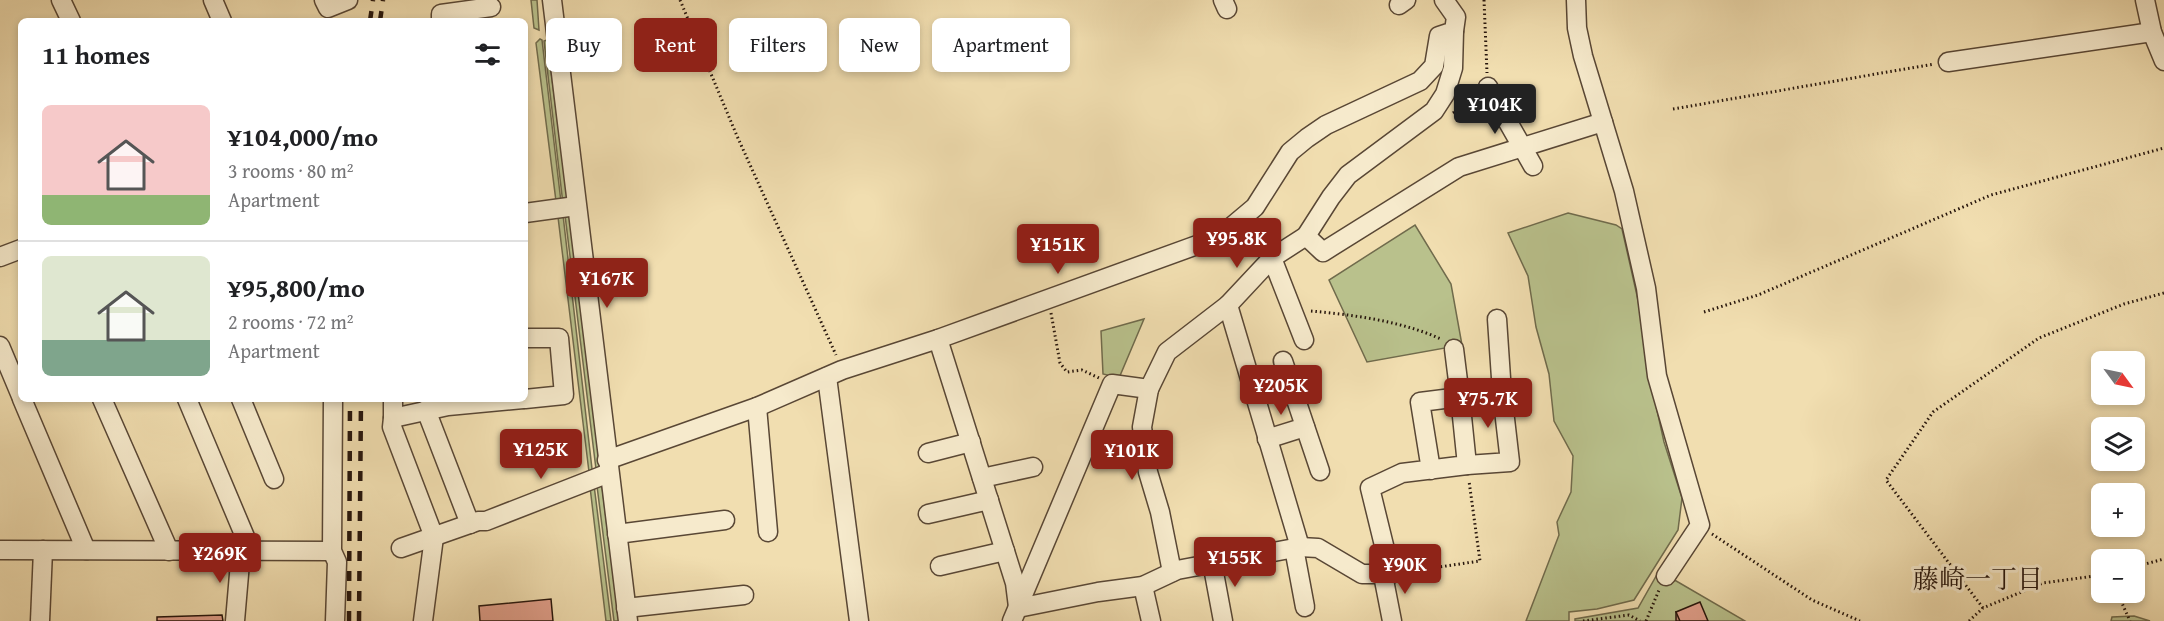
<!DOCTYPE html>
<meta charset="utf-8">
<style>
body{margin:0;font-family:"Gentium Book Plus","Noto Serif JP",serif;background:#f2f2f2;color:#202124;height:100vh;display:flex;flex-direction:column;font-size:22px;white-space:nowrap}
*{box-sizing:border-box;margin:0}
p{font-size:20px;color:#757577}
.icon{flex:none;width:33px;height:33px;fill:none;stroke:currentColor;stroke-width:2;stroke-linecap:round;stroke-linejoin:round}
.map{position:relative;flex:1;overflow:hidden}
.side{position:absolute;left:18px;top:18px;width:510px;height:384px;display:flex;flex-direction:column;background:#fff;border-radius:9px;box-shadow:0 3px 9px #0003}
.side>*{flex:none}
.hud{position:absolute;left:546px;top:18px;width:570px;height:54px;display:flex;gap:12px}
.needle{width:39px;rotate:123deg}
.fabs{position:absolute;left:2091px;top:351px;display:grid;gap:12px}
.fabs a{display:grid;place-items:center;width:54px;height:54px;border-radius:9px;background:#fff;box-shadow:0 3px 9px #0003;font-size:30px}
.price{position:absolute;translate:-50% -51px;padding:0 14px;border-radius:6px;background:#8f2418;color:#fff;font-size:20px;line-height:39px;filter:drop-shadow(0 2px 3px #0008)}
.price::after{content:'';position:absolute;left:50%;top:36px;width:18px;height:14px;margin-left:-9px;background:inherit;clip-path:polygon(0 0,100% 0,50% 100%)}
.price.active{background:#222;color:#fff}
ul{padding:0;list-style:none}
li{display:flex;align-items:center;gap:18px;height:150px;padding:0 24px}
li+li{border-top:2px solid #e0e0e0}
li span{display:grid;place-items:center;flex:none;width:168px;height:120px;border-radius:9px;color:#555}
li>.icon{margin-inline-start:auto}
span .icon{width:72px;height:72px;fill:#fffc;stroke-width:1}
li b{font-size:26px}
h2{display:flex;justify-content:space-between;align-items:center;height:72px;padding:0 24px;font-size:26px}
.tag{padding:0 21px;border-radius:9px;background:#fff;box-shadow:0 3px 9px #0003;font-size:21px;line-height:54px}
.tag.active{background:#8f2418;color:#fff}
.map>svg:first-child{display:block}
</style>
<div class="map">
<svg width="2164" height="621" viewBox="0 0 2164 621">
<rect width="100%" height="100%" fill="#f1deb0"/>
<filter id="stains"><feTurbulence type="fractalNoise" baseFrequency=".00333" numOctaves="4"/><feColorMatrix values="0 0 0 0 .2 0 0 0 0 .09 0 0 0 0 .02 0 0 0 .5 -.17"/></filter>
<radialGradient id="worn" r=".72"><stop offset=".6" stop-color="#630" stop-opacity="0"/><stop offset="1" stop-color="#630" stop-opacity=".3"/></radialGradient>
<g fill="#b9c18c" stroke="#706b4c" stroke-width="1.5">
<polygon points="531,0 537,0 539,30 534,28"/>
<polygon points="540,39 542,40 561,202 556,201 536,43"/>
<polygon points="547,40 568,202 563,204 544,41"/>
<polygon points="1568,213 1616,225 1622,229 1638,300 1655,401 1664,442 1682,498 1678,530 1634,600 1597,609 1569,612 1569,621 1526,621 1559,535 1557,522 1571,492 1573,456 1554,421 1549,374 1536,327 1528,276 1508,233"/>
<polygon points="570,214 600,466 596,469 565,215"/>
<polygon points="563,215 592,469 589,472 558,217"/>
<polygon points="1415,225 1451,284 1462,345 1367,362 1329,280"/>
<polygon points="1144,319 1119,378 1103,374 1101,331"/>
<polygon points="601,484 602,486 619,621 614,621 597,486"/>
<polygon points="594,485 611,621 606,621 590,487"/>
<polygon points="1659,571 1745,621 1575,621 1575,619 1638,608"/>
<polygon points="2134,616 2150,621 2111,621 2112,617"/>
</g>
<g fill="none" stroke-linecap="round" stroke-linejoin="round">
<g stroke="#594735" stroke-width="21">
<g id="minor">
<polyline points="61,0 71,21"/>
<polyline points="213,0 222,21"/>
<polyline points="324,0 328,8 348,0"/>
<polyline points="552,0 628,621"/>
<polyline points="1223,0 1227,9"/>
<polyline points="1576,0 1577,28 1583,56 1624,191 1646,288 1657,376 1700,525 1666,576"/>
<polyline points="2145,0 2152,32 2164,61"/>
<polyline points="1399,5 1406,0"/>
<polyline points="441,21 441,14 491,7"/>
<polyline points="1948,62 2152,32"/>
<polyline points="1488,87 1533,166"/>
<polyline points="525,213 576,206"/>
<polyline points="1306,236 1323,252 1459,167 1603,122"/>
<polyline points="0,257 21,249"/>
<polyline points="1272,258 1304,340"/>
<polyline points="1228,305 1272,258 1306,236 1331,197 1348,175 1434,111 1445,94 1453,68 1454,31"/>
<polyline points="1497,319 1502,393"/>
<polyline points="525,338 559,338 564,395 525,399"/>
<polyline points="938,339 1015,583 1018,607"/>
<polyline points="0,346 21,396"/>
<polyline points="1454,349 1460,397 1502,393 1510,462 1467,465"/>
<polyline points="1283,361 1320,471"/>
<polyline points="827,377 859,621"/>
<polyline points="1149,389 1142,427 1148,472 1160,512 1172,572"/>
<polyline points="22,399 86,550"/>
<polyline points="102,399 169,551"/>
<polyline points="187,399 251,551"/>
<polyline points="241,399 274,479"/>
<polyline points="333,399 332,551 337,562 335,621"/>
<polyline points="393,399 393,418 448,406 523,399"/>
<polyline points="757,407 768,532"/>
<polyline points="426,410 470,524"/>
<polyline points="393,418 392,427 434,537 423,621"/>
<polyline points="1267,439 1305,427"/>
<polyline points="928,453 971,442"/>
<polyline points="607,460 757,407 842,370 938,339 1208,241 1230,228 1255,207 1290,152 1307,138 1326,125 1420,81 1434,66 1439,36 1454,31 1456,17 1444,0"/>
<polyline points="982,478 1033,467"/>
<polyline points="928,514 989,500"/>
<polyline points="617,534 725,520"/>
<polyline points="401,548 478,521 486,521 609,473"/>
<polyline points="1294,548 1305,607"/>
<polyline points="0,550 332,551"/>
<polyline points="1212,562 1223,621"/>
<polyline points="940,566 1005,551"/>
<polyline points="1383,575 1392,621"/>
<polyline points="1143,586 1151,621"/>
<polyline points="626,608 744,595"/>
<polyline points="1018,608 1098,592 1143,586 1177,570 1300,547 1318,548 1362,574 1391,574 1370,488 1402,473 1467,465 1460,397 1420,402 1431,470"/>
<polyline points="40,621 43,550"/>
<polyline points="235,621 241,551"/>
<polyline points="1012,621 1112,384 1149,389 1167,352 1228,305 1300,547"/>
</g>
</g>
<g stroke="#26150c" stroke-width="3" stroke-dasharray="1.5 3" stroke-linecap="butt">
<polyline points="680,0 737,136 836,355"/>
<polyline points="1484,0 1487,73"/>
<polyline points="1673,109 1934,64"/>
<polyline points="1453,113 1474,97"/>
<path d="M1311,311c43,4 90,10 130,28"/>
<polyline points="1704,312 1758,295 1991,195 2164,148"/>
<polyline points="1051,313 1060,363 1067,372 1082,370 1099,378"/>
<polyline points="1712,534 1812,600 1860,621"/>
<polyline points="2134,567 2164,559"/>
<polyline points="1405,572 1480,561 1469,481"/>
<polyline points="2117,592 2130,621"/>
<polyline points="1983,608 1886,480 1933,412 2039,338 2124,304 2164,293"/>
<polyline points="1583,621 1629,615 1640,621"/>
<polyline points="1646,621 1659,590"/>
<polyline points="1969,621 1983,608 2043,583 2102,575"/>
</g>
<use href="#minor" stroke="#f6eacc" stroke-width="18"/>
<g stroke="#26150c" stroke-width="4.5" stroke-dasharray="10 10" stroke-linecap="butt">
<polyline points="370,21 373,0"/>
<polyline points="380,21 383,0"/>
<polyline points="349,621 350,399"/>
<polyline points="359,621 361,399"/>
</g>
</g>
<polygon fill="#c28978" stroke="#26150c" stroke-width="1.5" points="1676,612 1708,621 1676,621"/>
<g fill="#e19f8b" stroke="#26150c" stroke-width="1.5">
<polygon points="551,599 553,621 480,621 479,606"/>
<polygon points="1700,602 1708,621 1680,621 1676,612"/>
<polygon points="222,615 223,621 157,621 157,617"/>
</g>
<g text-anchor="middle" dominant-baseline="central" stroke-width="6" stroke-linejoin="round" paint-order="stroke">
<g font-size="26" fill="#26150c" stroke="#f6eacc">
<text x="1978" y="578">藤崎一丁目</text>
</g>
</g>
<rect width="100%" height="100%" filter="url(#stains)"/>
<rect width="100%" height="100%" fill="url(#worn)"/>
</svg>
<div class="fabs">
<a><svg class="needle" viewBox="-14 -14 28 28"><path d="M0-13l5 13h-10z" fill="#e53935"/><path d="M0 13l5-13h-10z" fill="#757577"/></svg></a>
<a><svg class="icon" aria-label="layers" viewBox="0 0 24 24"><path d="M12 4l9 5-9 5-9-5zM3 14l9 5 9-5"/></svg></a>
<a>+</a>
<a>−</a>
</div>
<b class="price active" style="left:1495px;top:135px">¥104K</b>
<b class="price" style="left:1237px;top:269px">¥95.8K</b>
<b class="price" style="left:1058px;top:275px">¥151K</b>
<b class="price" style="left:607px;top:309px">¥167K</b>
<b class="price" style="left:1281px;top:416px">¥205K</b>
<b class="price" style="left:1488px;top:429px">¥75.7K</b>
<b class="price" style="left:541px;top:480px">¥125K</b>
<b class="price" style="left:1132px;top:481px">¥101K</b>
<b class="price" style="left:220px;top:584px">¥269K</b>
<b class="price" style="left:1235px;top:588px">¥155K</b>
<b class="price" style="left:1405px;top:595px">¥90K</b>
<div class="hud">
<a class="tag">Buy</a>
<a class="tag active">Rent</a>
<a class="tag">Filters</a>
<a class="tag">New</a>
<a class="tag">Apartment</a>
</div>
<section class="side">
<h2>11 homes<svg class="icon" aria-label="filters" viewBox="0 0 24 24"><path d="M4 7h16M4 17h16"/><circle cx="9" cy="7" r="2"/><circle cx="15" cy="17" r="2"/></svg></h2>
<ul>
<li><span style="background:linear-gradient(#f6c9c9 75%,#8fb573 0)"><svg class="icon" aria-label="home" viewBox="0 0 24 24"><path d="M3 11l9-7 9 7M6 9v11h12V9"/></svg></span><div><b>¥104,000/mo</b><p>3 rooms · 80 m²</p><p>Apartment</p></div></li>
<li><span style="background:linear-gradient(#dfe7d0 70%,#7fa58c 0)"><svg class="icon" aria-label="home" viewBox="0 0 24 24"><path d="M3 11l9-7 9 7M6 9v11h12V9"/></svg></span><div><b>¥95,800/mo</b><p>2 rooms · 72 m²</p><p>Apartment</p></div></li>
</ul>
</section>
</div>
